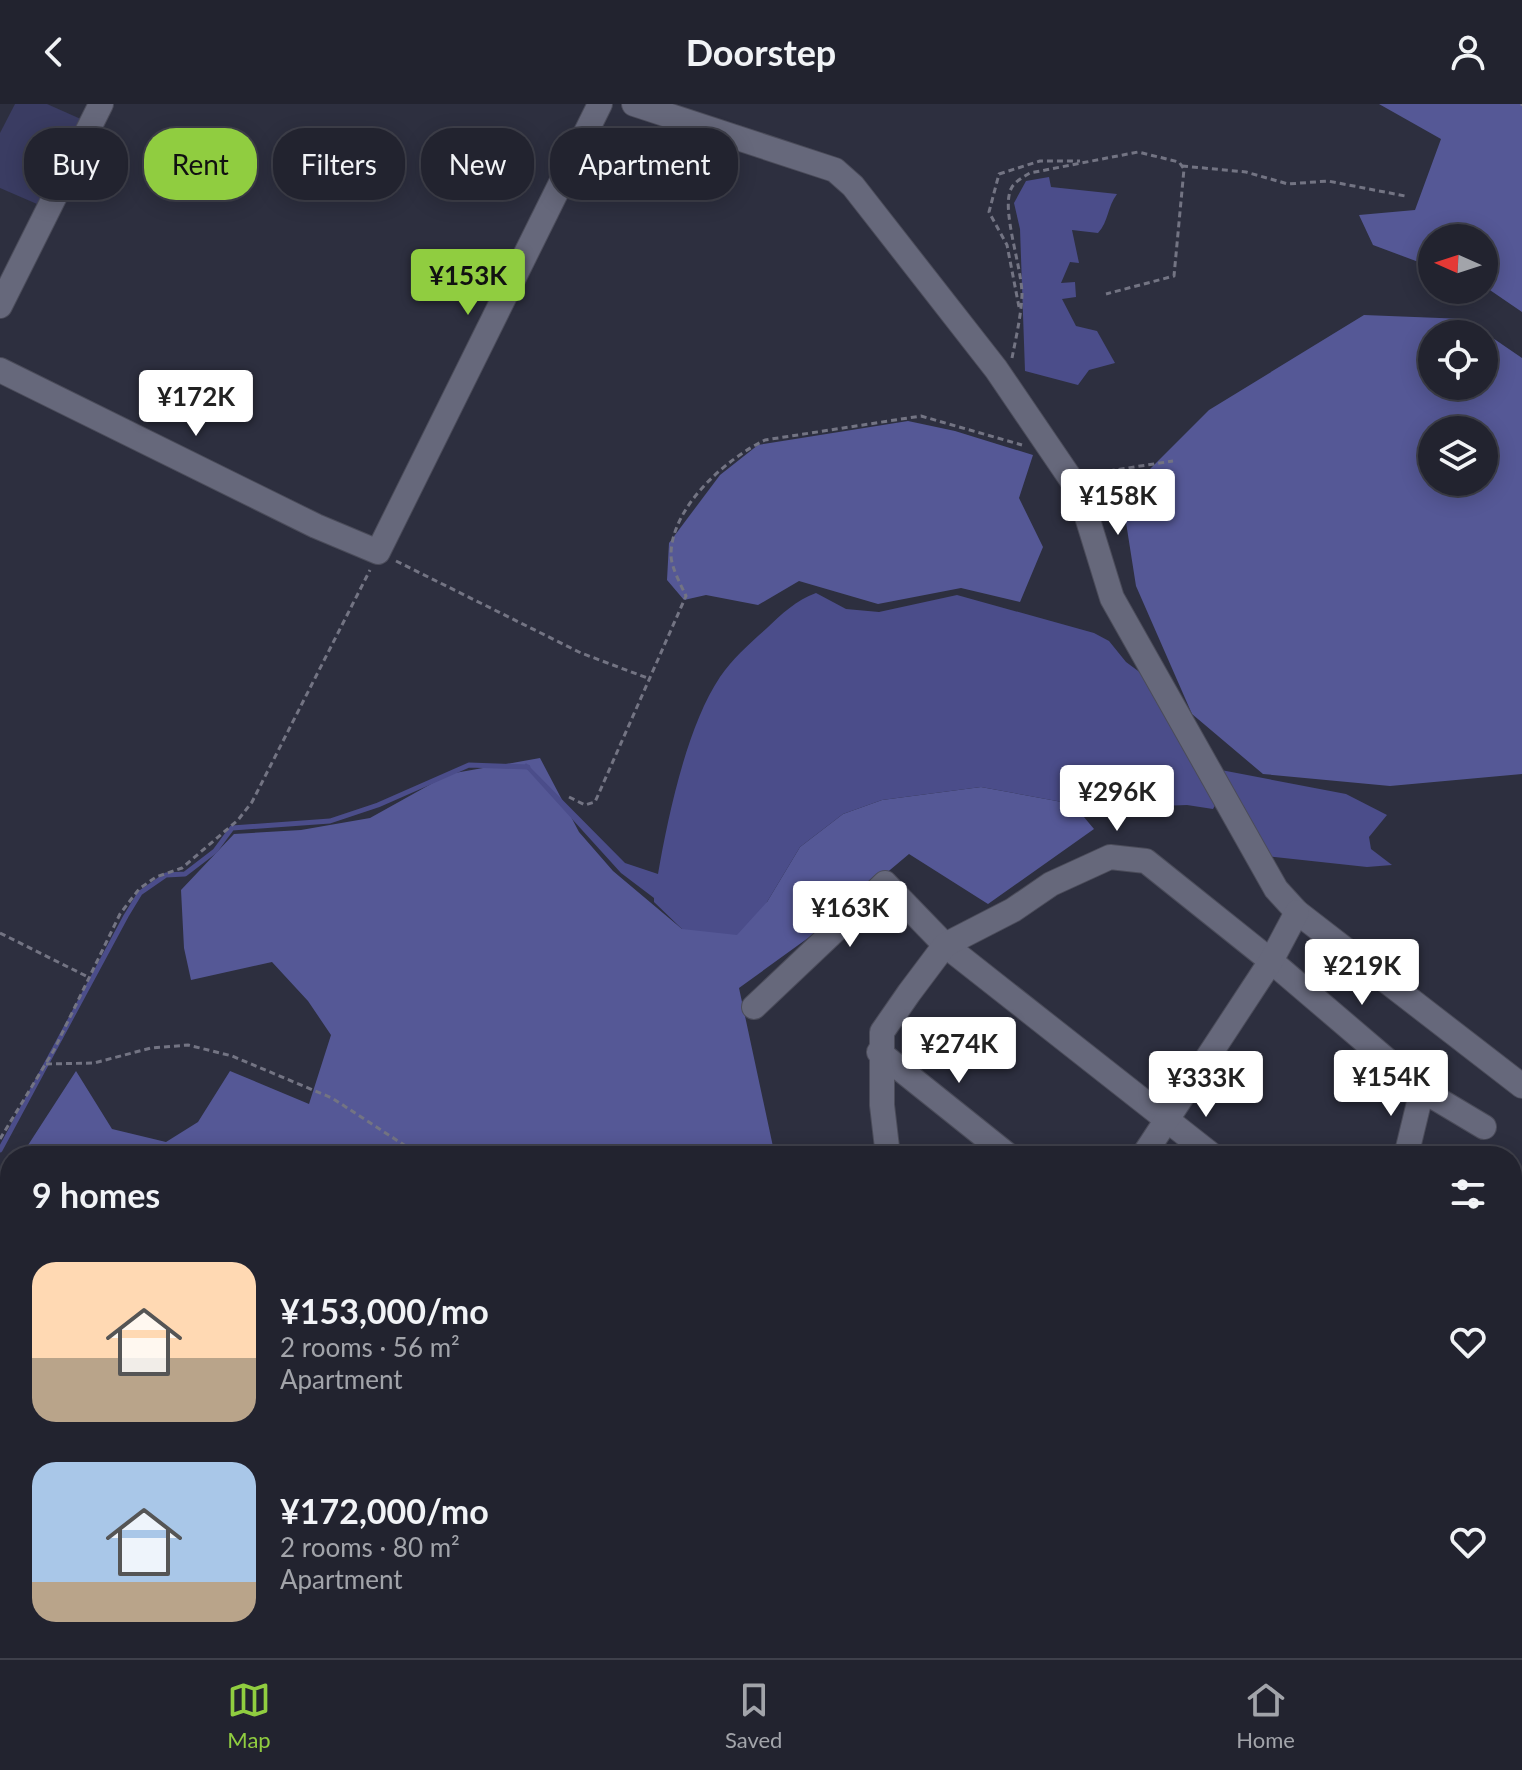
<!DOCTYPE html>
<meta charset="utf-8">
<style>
body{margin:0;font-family:Lato,sans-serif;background:#2a2b37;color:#f1f3f6;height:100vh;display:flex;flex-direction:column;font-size:30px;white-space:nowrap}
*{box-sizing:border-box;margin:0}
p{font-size:26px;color:#a2a4aa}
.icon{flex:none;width:44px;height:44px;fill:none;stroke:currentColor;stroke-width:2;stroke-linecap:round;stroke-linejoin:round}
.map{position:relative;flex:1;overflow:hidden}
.sheet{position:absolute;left:0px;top:1042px;width:1522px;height:512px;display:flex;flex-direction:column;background:#22232f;border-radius:32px 32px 0 0;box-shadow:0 4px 20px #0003,0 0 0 2px #3f404b}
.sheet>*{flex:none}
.top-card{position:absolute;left:24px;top:24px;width:800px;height:72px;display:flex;gap:16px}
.needle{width:52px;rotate:273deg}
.controls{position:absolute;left:1418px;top:120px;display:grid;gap:16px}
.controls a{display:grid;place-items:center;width:80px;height:80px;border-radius:50%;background:#22232f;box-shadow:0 4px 20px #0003,0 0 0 2px #3f404b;font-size:40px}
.price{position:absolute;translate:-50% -68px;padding:0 18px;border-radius:8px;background:#fff;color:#222;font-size:26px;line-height:52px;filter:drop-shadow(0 2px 4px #0008)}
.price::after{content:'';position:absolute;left:50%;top:48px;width:24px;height:18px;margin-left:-12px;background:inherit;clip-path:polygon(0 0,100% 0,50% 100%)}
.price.selected{background:#90cd40;color:#111}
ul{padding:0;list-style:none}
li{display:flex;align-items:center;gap:24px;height:200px;padding:0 32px}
li span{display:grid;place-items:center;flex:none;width:224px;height:160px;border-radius:24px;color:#555}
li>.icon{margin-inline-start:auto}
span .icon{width:96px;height:96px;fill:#fffc;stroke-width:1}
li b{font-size:34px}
h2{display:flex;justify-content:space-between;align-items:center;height:96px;padding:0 32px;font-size:34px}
.chip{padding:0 28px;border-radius:32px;background:#22232f;box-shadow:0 4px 20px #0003,0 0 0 2px #3f404b;font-size:28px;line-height:72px}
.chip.selected{background:#90cd40;color:#111}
header{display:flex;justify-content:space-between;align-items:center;height:104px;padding:0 32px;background:#22232f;font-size:36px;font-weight:700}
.menu{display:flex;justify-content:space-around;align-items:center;height:112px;border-top:2px solid #3f404b;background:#22232f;font-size:22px;color:#a2a4aa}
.menu a{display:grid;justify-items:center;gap:4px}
.menu .selected{color:#90cd40}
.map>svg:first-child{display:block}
</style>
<header><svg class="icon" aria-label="back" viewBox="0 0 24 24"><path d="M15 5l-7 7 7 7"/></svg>Doorstep<svg class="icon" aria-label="person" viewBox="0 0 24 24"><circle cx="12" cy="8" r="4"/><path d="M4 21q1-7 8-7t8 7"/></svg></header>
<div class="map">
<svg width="1522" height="1554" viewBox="0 0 1522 1554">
<rect width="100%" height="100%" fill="#2d2f3f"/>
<g fill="#3a3c62">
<polygon points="15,0 47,0 83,16 37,100 0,84 0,29"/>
<polygon points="1512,1358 1522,1370 1522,1554 944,1554 954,1544 1512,1544"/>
</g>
<g fill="#555896" fill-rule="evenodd">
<polygon points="1379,0 1522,0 1522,208 1484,182 1484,134 1432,134 1432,163 1373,141 1359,111 1415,106 1441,35"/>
<path d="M1364,211l101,4 57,39v416l-132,12 -127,-12 -71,-60 -56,-128 -14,-89 87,-87zM1432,230h52v52h-52zM1484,326v52h-52v-52z"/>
<polygon points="908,317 955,327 1033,351 1019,394 1043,443 1020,498 961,484 878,500 799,477 758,501 706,491 684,496 667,476 669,439 720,371 758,341"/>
<polygon points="540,654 579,728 613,767 682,825 767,798 800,743 843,710 882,696 981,683 1073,700 1094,725 988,800 909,750 815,829 739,884 775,1052 21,1052 76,967 112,1025 166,1038 198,1018 230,967 309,1000 331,931 308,897 272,858 191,876 184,844 181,786 234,730 301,726 370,714 449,670"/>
<polygon points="10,1068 10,1155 0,1146 0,1084"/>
<polygon points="10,1341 10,1544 717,1544 721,1554 0,1554 0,1343"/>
</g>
<g fill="#4b4d8a">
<path d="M1049,73l2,10 66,7c-10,13 -8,27 -19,39l-26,-3 7,33 -9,-1 -9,21 14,-1 1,15 -14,2 14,27 21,5 18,32 -26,7 -11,15 -53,-14 -5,-142 -6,-26 12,-22z"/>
<path d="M816,489l30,16 33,3 78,-17 137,38 15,8 17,21 27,20 65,118 -5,9 -26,-4 -28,1 -65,-27 -16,4 -5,21 -92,-17 -99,13 -39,14 -43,33 -33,55 -30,33 -55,-6 -28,-27v-4l-33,-25 -97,-107 2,-3 99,100 33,11c10,-58 29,-148 62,-197 13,-19 30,-34 47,-49 15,-14 29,-28 49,-35z"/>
<polygon points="1221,666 1346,690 1387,711 1369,733 1371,745 1392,761 1367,763 1266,752"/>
</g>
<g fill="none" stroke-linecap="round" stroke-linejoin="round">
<polyline stroke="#4b4d8a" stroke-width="5" points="0,1046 126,812 140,789 166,771 185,770 215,747 232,724 330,717 378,701 469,661 528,663"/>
</g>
<polygon fill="#b5b7cb" points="1310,1544 1375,1544 1367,1554 1348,1554 1337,1546 1331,1554 1322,1554"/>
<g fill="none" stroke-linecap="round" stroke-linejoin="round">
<g stroke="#4b4c5a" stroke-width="26">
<g id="minor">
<polyline points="634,0 835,66 853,82 996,265 1079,387 1112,494 1276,785 1297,808 1522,982"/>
<polyline points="0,202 101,0"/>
<polyline points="0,266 316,422 378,448 600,0"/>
<polyline points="754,903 885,779 945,841 1213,1052"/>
<polyline points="879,948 1009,1052"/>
<polyline points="888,1052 882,1001 882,928 909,889 945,841 1013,806 1051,780 1110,753 1146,757 1271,857 1422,986 1484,1023"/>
<polyline points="1143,1052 1271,857 1297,808"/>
<polyline points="1406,1052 1422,986"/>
<polyline points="1512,1229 1522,1234"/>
<polyline points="0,1265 10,1265"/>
<polyline points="1512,1413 1512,1447"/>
<polyline points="1512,1495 1522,1496"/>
<polyline points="1068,1544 1086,1554"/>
<polyline points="1173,1544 1195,1554"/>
<polyline points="938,1550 950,1544"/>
<polyline points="1008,1554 1025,1544"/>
<polyline points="1125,1554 1154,1544"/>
<polyline points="1381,1554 1389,1544"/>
</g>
</g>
<g stroke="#737483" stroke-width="3" stroke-dasharray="6 4" stroke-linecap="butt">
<polyline points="1522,0 1522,2"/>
<polyline points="1182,62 1246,68 1288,80 1328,77 1405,92"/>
<polyline points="1019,203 1007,141 989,108 999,70 1040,57 1080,57"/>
<path d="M1012,254c4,-20 9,-42 10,-63 0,-28 -21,-85 -11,-106 3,-7 12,-12 19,-16l108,-21 41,10 5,7 -10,107 -68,18"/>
<polyline points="1089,370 1173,357"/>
<polyline points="396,457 581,549 650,575"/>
<path d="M569,693l16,8 10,-3 91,-206c-5,-11 -15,-29 -15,-41 0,-48 55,-96 94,-115l156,-24 101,29"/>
<polyline points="0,829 90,874"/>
<polyline points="46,960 94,959 151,944 188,941 232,952 332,994 421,1052"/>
<polyline points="0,1035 54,946 120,810 139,785 156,773 182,764 238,716 252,698 370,466"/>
<polyline points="0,1549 51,1548 81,1554"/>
<polyline points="589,1554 598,1544"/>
<polyline points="769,1554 779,1544"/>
</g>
<use href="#minor" stroke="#66687b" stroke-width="24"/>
</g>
</svg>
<div class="controls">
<a><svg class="needle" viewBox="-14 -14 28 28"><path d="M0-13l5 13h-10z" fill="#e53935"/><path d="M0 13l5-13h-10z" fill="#a2a4aa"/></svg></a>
<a><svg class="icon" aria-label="locate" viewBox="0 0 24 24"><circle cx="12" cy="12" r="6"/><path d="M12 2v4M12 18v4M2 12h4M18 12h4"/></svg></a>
<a><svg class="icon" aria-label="layers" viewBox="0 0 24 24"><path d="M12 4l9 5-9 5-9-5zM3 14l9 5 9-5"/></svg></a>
</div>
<b class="price selected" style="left:468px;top:213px">¥153K</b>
<b class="price" style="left:196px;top:334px">¥172K</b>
<b class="price" style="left:1118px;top:433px">¥158K</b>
<b class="price" style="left:1117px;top:729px">¥296K</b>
<b class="price" style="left:850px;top:845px">¥163K</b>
<b class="price" style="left:1362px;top:903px">¥219K</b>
<b class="price" style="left:959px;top:981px">¥274K</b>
<b class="price" style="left:1391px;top:1014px">¥154K</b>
<b class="price" style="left:1206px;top:1015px">¥333K</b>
<div class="top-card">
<a class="chip">Buy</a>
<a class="chip selected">Rent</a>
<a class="chip">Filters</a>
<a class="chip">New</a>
<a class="chip">Apartment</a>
</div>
<section class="sheet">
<h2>9 homes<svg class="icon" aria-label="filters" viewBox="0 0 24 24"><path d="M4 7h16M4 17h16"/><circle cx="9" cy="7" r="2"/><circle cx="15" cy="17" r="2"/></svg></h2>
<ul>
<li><span style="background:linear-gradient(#ffd9b3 60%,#b9a48a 0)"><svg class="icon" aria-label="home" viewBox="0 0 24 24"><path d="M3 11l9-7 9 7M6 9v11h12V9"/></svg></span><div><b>¥153,000/mo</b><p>2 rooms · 56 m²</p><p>Apartment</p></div><svg class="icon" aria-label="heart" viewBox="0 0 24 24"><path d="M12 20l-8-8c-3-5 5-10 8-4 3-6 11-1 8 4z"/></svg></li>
<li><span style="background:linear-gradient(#a9c7e8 75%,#b9a48a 0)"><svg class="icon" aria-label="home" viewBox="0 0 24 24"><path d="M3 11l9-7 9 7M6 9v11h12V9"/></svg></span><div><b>¥172,000/mo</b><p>2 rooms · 80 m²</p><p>Apartment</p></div><svg class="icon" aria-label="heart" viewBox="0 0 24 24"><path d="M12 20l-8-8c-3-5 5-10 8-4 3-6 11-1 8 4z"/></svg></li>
</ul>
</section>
</div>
<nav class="menu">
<a class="selected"><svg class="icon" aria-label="map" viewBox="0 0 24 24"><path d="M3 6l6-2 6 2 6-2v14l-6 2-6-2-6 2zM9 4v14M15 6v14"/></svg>Map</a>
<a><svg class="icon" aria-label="saved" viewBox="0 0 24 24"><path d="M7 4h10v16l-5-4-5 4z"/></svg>Saved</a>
<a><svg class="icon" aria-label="home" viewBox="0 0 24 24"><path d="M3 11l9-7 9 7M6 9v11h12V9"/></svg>Home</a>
</nav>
